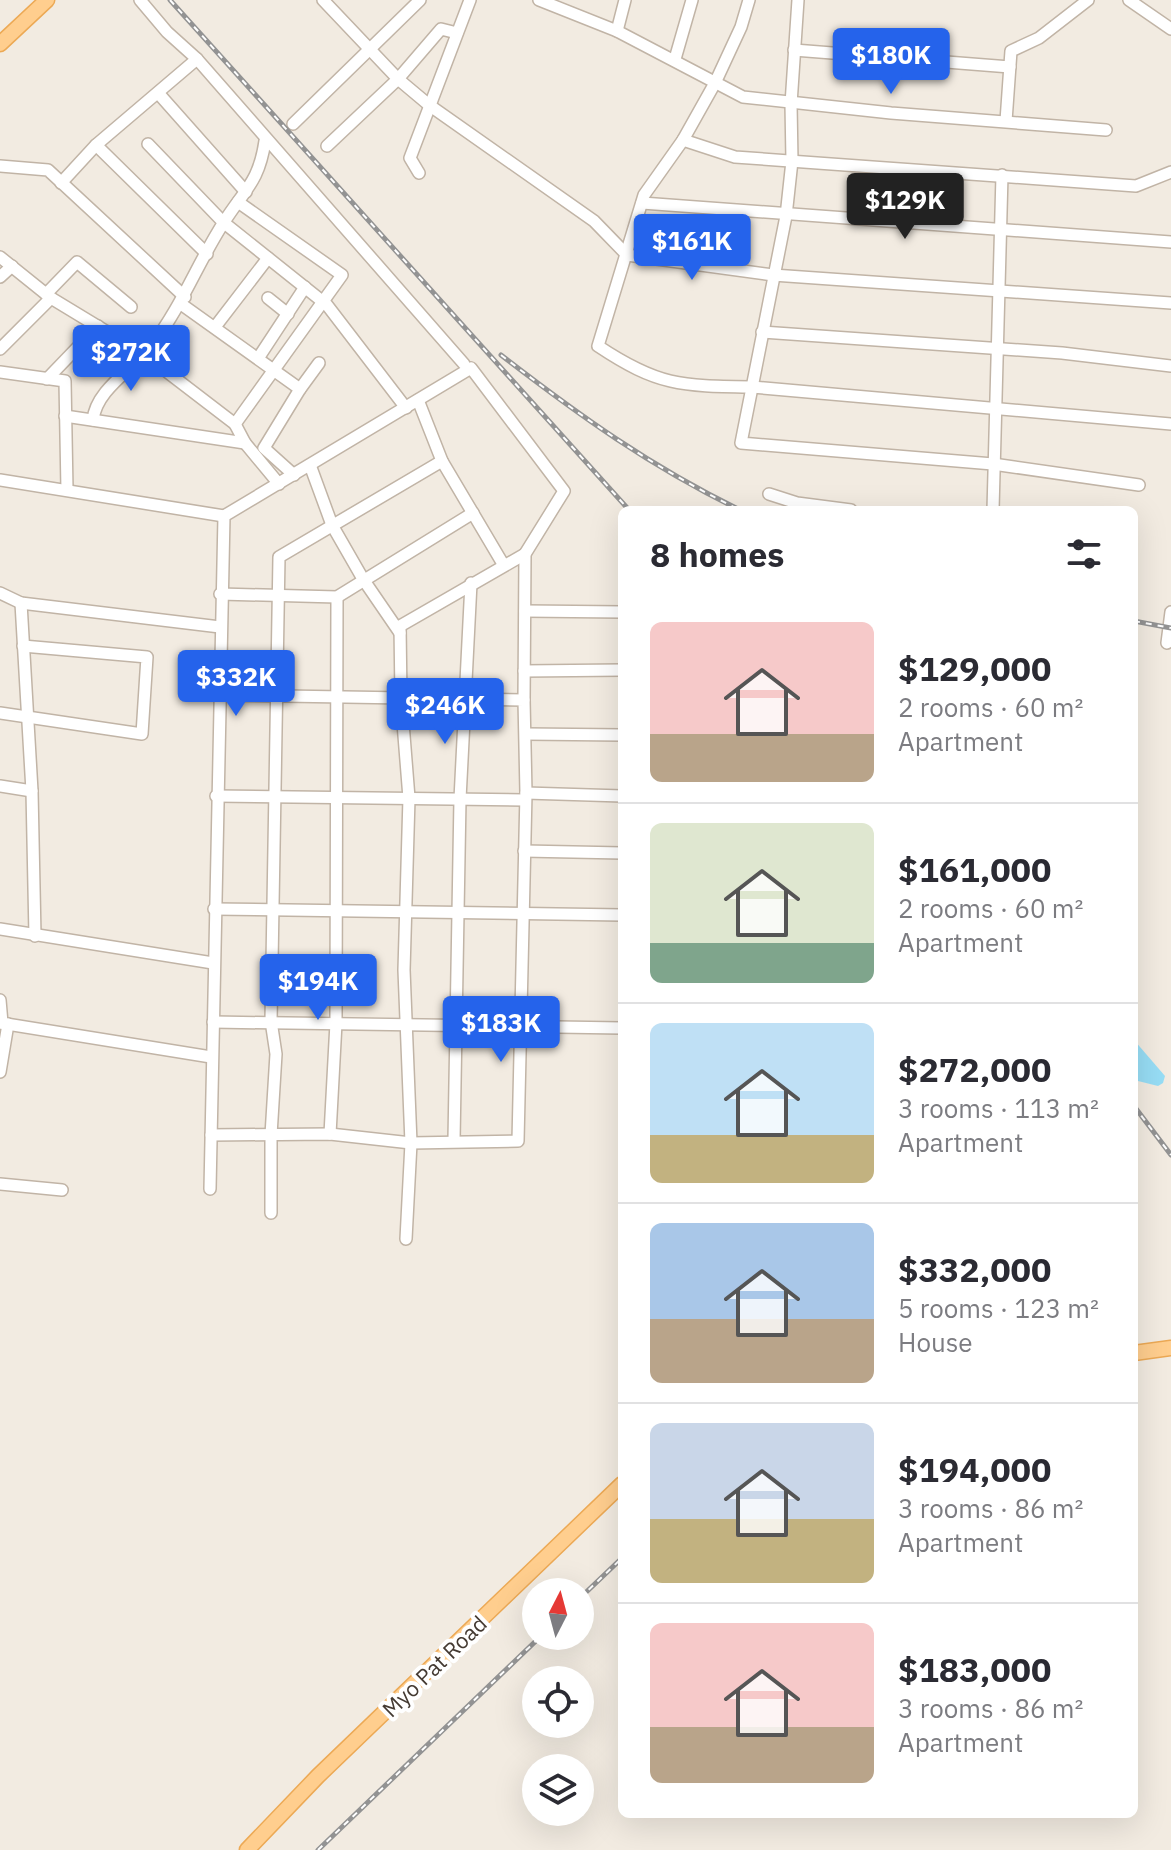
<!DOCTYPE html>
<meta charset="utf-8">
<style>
body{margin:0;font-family:"IBM Plex Sans",sans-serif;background:#f7f7f7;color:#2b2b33;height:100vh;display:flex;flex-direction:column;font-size:30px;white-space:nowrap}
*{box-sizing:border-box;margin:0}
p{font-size:26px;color:#7c7c81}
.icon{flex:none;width:44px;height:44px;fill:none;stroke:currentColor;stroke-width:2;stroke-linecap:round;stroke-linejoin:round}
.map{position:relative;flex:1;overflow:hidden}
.sheet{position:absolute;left:618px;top:506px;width:520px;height:1312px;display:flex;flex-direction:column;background:#fff;border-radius:12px;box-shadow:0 8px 32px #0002}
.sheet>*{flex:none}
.needle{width:52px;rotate:6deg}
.tools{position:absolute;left:522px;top:1578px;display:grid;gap:16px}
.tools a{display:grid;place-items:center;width:72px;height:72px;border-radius:50%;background:#fff;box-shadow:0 8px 32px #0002;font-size:40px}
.price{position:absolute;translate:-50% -68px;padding:0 18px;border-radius:8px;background:#2563eb;color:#fff;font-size:26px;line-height:52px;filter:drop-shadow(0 2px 4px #0008)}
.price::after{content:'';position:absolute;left:50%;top:48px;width:24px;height:18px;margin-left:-12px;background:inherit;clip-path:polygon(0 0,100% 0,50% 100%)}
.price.current{background:#222;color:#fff}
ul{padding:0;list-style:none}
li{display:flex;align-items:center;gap:24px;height:200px;padding:0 32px}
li+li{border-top:2px solid #e1e1e2}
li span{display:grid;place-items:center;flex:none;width:224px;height:160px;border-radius:12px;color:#555}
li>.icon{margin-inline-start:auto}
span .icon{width:96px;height:96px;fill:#fffc;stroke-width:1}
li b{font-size:34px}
h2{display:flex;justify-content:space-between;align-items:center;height:96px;padding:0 32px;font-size:34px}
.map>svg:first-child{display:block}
</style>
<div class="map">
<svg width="1171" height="1850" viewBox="0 0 1171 1850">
<rect width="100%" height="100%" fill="#f2ebe1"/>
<polygon fill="#97ddf5" points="1134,1040 1165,1076 1163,1083 1158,1086 1134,1080"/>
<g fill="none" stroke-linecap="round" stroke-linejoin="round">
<g stroke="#c1b4a6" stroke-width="14">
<g id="minor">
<polyline points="140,0 167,32 197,59 464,364"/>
<polyline points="323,0 398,79 429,105 594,221 627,255 773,275 1171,303"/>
<polyline points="539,0 617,31 743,97 891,113 1106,130"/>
<path d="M749,0l-8,27 -26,56 -32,57 -39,55 -46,151c60,40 83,40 154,41l419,37"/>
<polyline points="798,0 791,104 792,161 786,216 741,443 993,464 1139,485"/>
<polyline points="1129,0 1171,29"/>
<polyline points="617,31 625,0"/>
<polyline points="794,50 1010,67"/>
<polyline points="675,59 692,0"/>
<polyline points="159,94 246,192"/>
<polyline points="1006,121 1011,51 1039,38 1088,0"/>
<polyline points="293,124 420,0"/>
<polyline points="683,140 735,157 1136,186 1171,172"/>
<polyline points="148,144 223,222 327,305 406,408"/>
<polyline points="96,145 207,254"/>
<polyline points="327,146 398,79 441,29 457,33"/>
<polyline points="0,166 48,170 185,297"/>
<polyline points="419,173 410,158 470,0"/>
<polyline points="61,183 96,145 197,59"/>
<polyline points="642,203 1171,242"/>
<polyline points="0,257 51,298 145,355 235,424 245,443 279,484"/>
<polyline points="0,277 12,266"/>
<polyline points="46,294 77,262 131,307"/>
<polyline points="268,298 288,314"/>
<polyline points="181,304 300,389 264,448 294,475"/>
<polyline points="215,327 268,258"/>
<polyline points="762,332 1062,353 1171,366"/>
<polyline points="0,349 51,298"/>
<polyline points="259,357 305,287"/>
<polyline points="0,372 65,381 67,490"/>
<polyline points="47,379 98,326"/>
<polyline points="300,389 319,363"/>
<polyline points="418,400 442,461 503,564"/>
<polyline points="65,416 245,443"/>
<path d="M93,420c3,-31 41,-51 59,-75 30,-39 46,-83 72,-123 21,-33 35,-40 41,-81"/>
<polyline points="235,424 342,275 238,202"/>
<polyline points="310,465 332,525 363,579 400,633"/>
<polyline points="0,480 224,516"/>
<polyline points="769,494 797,503 851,510"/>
<polyline points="993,510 1002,175"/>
<polyline points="0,593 21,603 220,627"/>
<polyline points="220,594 337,597 473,513"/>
<polyline points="21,603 32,791 35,936"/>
<polyline points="525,611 622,612"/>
<polyline points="1167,643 1171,612"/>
<polyline points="524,671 622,670"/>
<polyline points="0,713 142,734 147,657 23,646"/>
<polyline points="526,734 622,735"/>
<polyline points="0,786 32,791"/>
<polyline points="526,793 622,796"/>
<polyline points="216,796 524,800"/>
<polyline points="524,851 622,853"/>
<polyline points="214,909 622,915"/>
<polyline points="0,929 213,963"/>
<polyline points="0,1000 2,1023"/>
<polyline points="213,1022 622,1028"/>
<polyline points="0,1023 211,1057"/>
<polyline points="0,1072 8,1024"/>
<polyline points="330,1134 336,1023 337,597"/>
<polyline points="211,1135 330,1134 411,1143 518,1141 526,793 524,700 219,695"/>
<polyline points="454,1140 460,799 471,583"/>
<polyline points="0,1184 62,1190"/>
<polyline points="210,1189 224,516 471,368 564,491 525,554 524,700"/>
<polyline points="271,1213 271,1135 276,1054 271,1021 279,557 442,461"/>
<polyline points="406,1239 411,1143 404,970 409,798 401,698 400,626 525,554"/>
</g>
</g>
<g stroke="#eca955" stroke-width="17">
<g id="major">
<polyline points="0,44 47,0"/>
<polyline points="1134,1353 1171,1348"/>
<polyline points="247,1850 318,1776 622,1484"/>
</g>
</g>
<use href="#minor" stroke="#fff" stroke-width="11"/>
<use href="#major" stroke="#ffce8e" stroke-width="14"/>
<g stroke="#939393" stroke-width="5">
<g id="rail">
<polyline points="170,0 629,510"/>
<path d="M501,355c79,61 149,111 239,155"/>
<polyline points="1134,621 1171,628"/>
<polyline points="1134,1106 1171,1155"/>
<polyline points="580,1598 622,1558"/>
<polyline points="318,1850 541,1636"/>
</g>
</g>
<use href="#rail" stroke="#fff" stroke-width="2" stroke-dasharray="6" stroke-linecap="butt"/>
</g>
<g text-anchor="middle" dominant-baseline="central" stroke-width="8" stroke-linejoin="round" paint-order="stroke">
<g font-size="22" fill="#443a32" stroke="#fff">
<text transform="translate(434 1666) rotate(-44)">Myo Pat Road</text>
</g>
</g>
</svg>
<div class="tools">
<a><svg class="needle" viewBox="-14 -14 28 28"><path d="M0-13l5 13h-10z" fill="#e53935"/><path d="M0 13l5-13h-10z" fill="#7c7c81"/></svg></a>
<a><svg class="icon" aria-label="locate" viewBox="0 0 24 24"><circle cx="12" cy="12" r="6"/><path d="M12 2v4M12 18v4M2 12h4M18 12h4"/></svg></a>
<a><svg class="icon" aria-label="layers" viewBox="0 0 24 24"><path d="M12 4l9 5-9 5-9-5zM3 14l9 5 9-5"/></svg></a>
</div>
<b class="price" style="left:891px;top:96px">$180K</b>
<b class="price current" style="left:905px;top:241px">$129K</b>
<b class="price" style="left:692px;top:282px">$161K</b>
<b class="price" style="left:131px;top:393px">$272K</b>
<b class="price" style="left:236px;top:718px">$332K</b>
<b class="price" style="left:445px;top:746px">$246K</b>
<b class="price" style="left:318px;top:1022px">$194K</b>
<b class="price" style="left:501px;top:1064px">$183K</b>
<section class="sheet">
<h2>8 homes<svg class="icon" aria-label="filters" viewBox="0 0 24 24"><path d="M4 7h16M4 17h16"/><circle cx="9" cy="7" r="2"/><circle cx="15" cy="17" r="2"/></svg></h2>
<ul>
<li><span style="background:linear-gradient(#f6c9c9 70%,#b9a48a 0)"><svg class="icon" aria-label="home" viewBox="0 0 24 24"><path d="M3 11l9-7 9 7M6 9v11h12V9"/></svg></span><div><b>$129,000</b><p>2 rooms · 60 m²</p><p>Apartment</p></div></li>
<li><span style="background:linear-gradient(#dfe7d0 75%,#7fa58c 0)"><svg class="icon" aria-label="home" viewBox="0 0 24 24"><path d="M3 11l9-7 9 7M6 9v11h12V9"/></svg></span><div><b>$161,000</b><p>2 rooms · 60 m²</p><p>Apartment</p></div></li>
<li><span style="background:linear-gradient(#bfe0f5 70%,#c2b280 0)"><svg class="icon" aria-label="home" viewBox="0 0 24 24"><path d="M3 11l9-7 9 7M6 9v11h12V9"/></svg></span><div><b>$272,000</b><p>3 rooms · 113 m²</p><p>Apartment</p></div></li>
<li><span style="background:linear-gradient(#a9c7e8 60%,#b9a48a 0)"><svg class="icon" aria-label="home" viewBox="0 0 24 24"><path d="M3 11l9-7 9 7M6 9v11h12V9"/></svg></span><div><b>$332,000</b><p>5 rooms · 123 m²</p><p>House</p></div></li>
<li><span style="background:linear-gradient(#c9d6e8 60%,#c2b280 0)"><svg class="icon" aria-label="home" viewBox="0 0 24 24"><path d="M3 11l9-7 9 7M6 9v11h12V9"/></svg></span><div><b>$194,000</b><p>3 rooms · 86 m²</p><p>Apartment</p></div></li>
<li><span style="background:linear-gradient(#f6c9c9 65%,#b9a48a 0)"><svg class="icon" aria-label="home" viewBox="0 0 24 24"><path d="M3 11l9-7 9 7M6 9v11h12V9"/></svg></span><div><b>$183,000</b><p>3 rooms · 86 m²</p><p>Apartment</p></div></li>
</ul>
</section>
</div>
